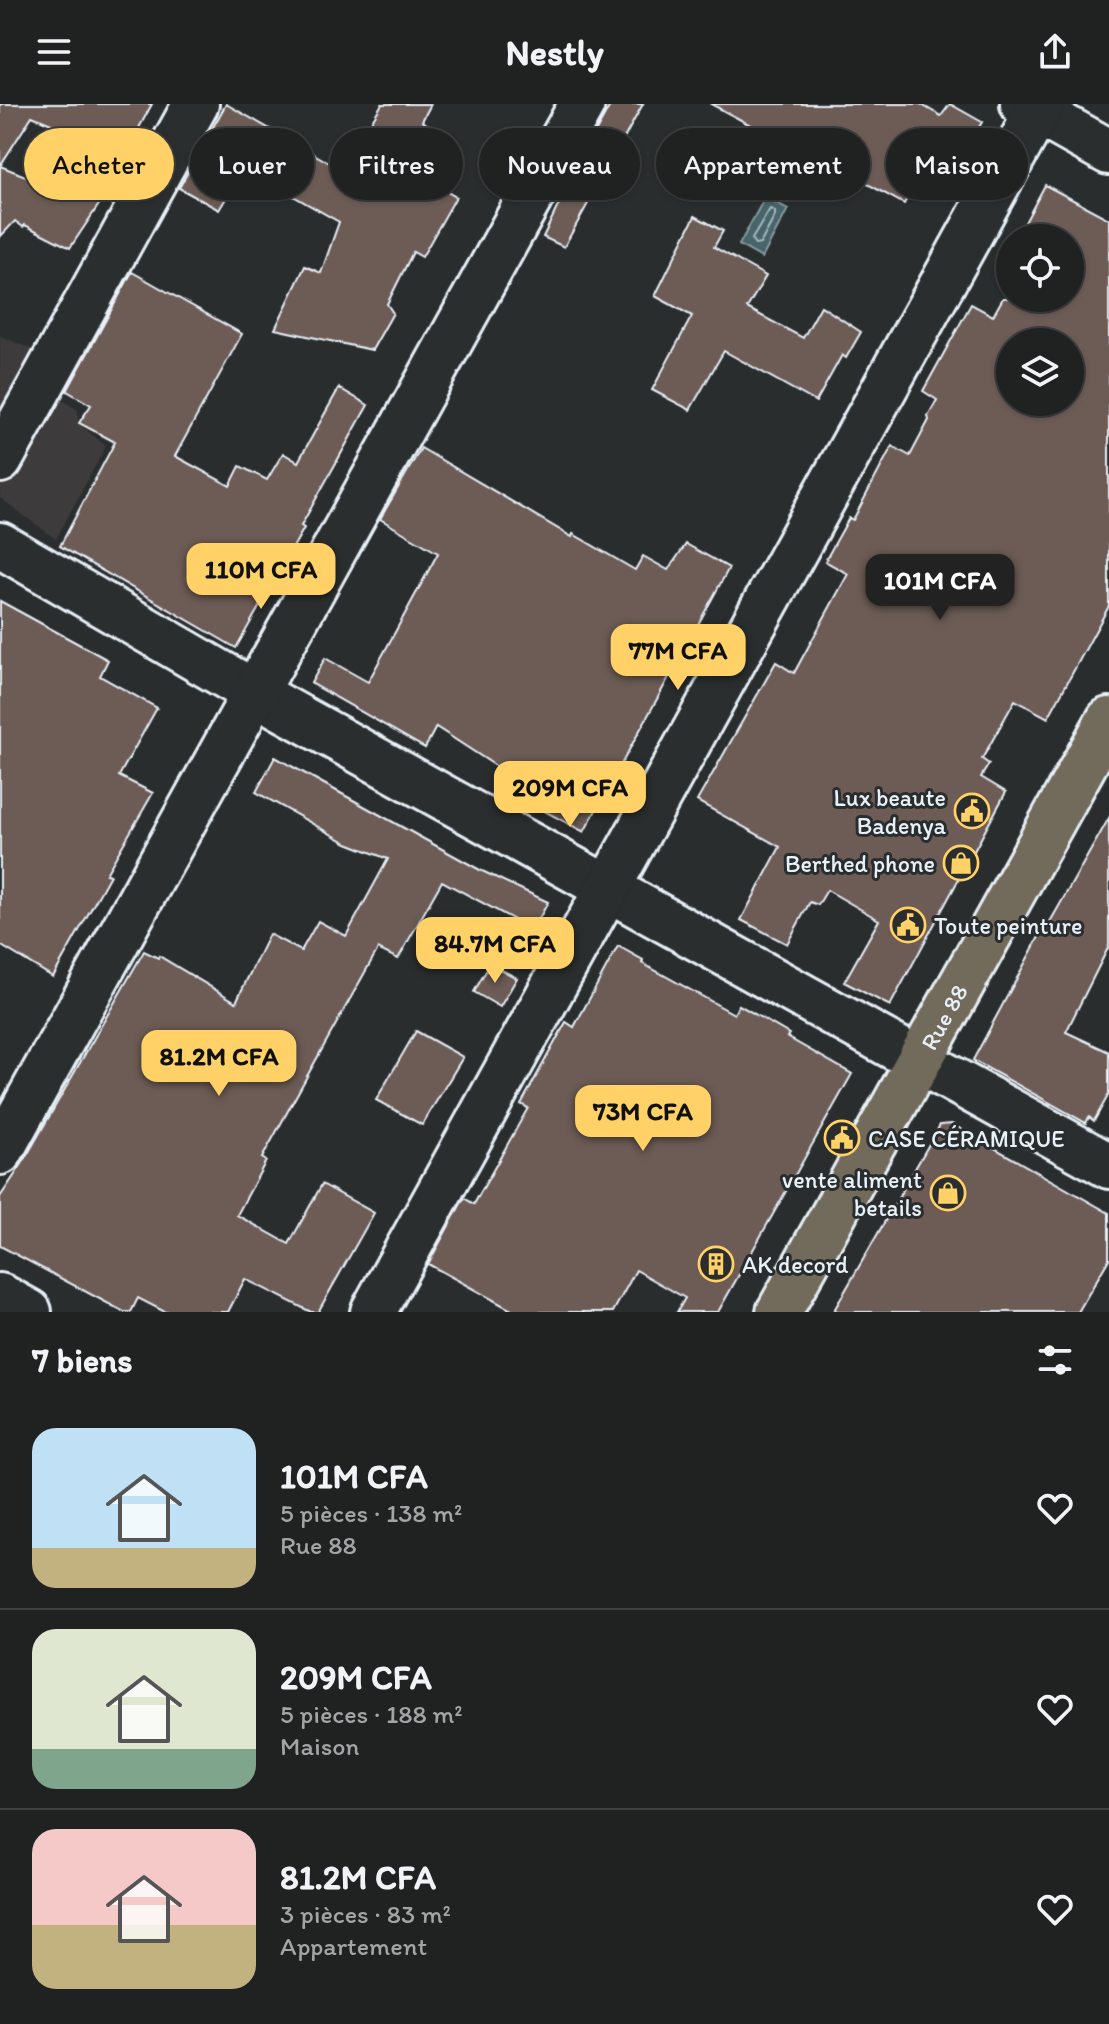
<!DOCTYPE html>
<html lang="fr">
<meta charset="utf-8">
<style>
body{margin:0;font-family:Itim,sans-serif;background:#2d2f2f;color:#f1f3f6;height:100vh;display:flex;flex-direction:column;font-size:30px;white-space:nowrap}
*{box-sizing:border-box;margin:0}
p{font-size:26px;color:#a2a4a5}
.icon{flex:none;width:44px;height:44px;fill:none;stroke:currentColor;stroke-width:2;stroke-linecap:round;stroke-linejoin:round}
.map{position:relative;height:1208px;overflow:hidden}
.side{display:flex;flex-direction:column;background:#202222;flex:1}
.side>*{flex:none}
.top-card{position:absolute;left:24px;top:24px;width:1062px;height:72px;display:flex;gap:16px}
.tools{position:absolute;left:996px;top:120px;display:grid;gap:16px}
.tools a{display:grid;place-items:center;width:88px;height:88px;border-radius:50%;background:#202222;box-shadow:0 2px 6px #0004,0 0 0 2px #3d3f40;font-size:40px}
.price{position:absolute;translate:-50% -68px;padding:0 18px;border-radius:16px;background:#ffd166;color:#111;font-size:26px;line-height:52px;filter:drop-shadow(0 2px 4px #0008)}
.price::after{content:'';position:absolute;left:50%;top:48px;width:24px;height:18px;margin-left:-12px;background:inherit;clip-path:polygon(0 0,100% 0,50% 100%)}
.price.selected{background:#222;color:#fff}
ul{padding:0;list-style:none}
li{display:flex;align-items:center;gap:24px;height:200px;padding:0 32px}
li+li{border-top:2px solid #3d3f40}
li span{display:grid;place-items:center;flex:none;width:224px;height:160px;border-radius:24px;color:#555}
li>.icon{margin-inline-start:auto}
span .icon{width:96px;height:96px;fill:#fffc;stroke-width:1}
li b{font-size:34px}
h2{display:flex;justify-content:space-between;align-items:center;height:96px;padding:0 32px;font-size:34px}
.chip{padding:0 28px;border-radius:36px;background:#202222;box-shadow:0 2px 6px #0004,0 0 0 2px #3d3f40;font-size:28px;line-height:72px}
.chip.selected{background:#ffd166;color:#111}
header{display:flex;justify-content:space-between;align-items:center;height:104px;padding:0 32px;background:#202222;font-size:36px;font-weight:800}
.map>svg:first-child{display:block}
</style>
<header><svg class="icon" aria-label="menu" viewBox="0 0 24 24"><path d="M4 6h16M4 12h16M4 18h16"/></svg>Nestly<svg class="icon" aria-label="share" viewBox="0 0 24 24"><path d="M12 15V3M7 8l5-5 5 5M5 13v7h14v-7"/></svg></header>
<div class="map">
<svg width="1109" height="1208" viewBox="0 0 1109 1208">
<rect width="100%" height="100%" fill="#2a2d2e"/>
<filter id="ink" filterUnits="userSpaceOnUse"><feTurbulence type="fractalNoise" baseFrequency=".0125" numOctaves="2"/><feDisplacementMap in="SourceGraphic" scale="16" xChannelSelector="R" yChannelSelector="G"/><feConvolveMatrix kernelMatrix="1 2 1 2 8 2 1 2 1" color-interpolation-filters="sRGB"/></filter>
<g filter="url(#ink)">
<g fill="#3e3b3a">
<polygon points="0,232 39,248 0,310"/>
<polygon points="50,288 78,306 78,319 106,342 56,435 0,394 0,367"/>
</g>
<polygon fill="#47656a" stroke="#879da3" stroke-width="2" points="765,93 788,105 762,154 739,141"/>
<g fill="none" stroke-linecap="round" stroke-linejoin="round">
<polygon stroke="#a8b9bf" stroke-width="2" points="770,105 775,107 775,112 760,140 755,141 752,135"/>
</g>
<g fill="#6d5b57" stroke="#e8f1f8" stroke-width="2" fill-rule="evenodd">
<path d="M0,0h152l-25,46 -9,26 -48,72 -45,-23 -2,2 -8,-6 -15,16zM32,12l48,20 -19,54 -61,-24z"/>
<polygon points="226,0 342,66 382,0 431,0 422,17 435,25 412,68 456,93 422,153 413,148 387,200 393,209 372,246 275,225 305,162 321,169 339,118 244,64 219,106 179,84"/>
<polygon points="611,0 643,0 564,143 543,133 582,52"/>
<polygon points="711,0 920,0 941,12 950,0 982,18 961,54 937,40 904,100 782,33 767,60 743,48 756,24"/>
<path d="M1045,81l64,34v387l-61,112 -33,-18 -33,59 7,5 -8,13 25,15 -116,214 -46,-24 35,-62 -52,-30 -9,15 -8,-3 -23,42 -46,-24 39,-73 -83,-46 79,-139 18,11 54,-99 -23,-13 24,-43 4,2 39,-74 18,10 19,-36 -1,-4 9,-16 -14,-9 48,-87 22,12 10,-18h67v-60h-29l-19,-10zM1010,238h60v60h-60z"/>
<polygon points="695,112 723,127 714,143 766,172 747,204 803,234 821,202 861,228 846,254 842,251 816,298 724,247 690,306 652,286 692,212 655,192"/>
<polygon points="132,168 242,230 175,352 230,382 240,362 267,376 283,349 298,358 339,284 368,301 301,422 304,424 236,544 60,442 115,338 79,319 91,301 67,287"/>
<polygon points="421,344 572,433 573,430 635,466 643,452 668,466 686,440 729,464 584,728 497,682 505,668 436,623 425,644 311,579 325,554 368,578 438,449 380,415"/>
<polygon points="0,497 108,556 100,572 157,604 119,672 153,689 106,770 110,771 53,873 0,841"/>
<polygon points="275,653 480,766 548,798 533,826 442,777 398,855 378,845 311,965 262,1054 266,1057 237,1111 289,1140 322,1080 374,1109 318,1208 311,1208 245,1175 228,1208 165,1208 138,1194 131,1208 124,1208 0,1142 0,1093 22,1060 144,847 158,854 159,852 236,898 269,830 301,847 318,817 346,832 388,755 347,739 256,688"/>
<polygon points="1109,714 1109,842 1066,928 1109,948 1109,990 1094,1017 1089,1013 1086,1019 973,956 1040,831 1042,832"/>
<polygon points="618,842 643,856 642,859 734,910 739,901 789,930 787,933 852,970 718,1208 677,1208 685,1194 636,1166 613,1208 515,1208 428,1160 464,1094 474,1100 528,1004 521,1000 566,918 574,923"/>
<polygon points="490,860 517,874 500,903 474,888"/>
<polygon points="416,927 463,953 422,1021 376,996"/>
<polygon points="952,1020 1109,1109 1109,1155 1078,1208 833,1208 940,1021"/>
</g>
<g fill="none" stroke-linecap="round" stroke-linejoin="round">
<g stroke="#e8f1f8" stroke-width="50">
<g id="minor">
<polyline points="1023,0 1109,48"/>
<polyline points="0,356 196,0"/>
<polyline points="0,441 255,589 1109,1062"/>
<polyline points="0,1048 582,0"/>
<polyline points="0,1192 29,1208"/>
<polyline points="373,1208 1042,0"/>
</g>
</g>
<g stroke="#e8f1f8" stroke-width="50">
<g id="major">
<path id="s1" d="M779,1208l330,-592"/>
</g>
</g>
<use href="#minor" stroke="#2a2d2e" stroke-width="44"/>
<use href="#major" stroke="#726b5a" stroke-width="44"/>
</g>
</g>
<defs>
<g id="civic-ring" transform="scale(1.8)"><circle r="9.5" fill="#2a2d2e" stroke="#ffd166" stroke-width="1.5"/><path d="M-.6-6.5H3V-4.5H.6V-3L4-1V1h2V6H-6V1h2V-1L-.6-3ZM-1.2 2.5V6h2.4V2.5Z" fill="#ffd166"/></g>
<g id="shop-ring" transform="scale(1.8)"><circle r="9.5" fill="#2a2d2e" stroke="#ffd166" stroke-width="1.5"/><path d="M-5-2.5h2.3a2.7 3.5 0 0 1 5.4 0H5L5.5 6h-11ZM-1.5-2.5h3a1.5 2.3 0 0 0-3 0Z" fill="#ffd166"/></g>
<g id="building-ring" transform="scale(1.8)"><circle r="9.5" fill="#2a2d2e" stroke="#ffd166" stroke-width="1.5"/><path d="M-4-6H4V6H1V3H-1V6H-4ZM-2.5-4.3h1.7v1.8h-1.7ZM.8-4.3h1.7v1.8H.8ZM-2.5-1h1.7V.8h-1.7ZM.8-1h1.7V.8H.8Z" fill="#ffd166"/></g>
</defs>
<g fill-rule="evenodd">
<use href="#civic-ring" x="972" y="707"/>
<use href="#shop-ring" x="961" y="759"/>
<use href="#civic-ring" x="908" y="821"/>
<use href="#civic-ring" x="842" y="1034"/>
<use href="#shop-ring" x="948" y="1089"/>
<use href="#building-ring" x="716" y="1160"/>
</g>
<g text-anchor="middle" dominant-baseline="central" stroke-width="6" stroke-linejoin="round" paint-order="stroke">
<g font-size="24" fill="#e8f1f8" stroke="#2a2d2e" text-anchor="end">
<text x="946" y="693">Lux beaute<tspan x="946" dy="28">Badenya</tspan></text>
<text x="935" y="759">Berthed phone</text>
<text x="934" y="821" text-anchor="start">Toute peinture</text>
<text x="868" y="1034" text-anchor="start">CASE CÉRAMIQUE</text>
<text x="922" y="1075">vente aliment<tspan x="922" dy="28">betails</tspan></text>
<text x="742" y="1160" text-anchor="start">AK decord</text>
</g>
<g font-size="24" fill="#e8f1f8" stroke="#2a2d2e">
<text stroke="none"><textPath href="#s1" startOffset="338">Rue 88</textPath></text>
</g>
</g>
</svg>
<div class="tools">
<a><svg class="icon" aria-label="locate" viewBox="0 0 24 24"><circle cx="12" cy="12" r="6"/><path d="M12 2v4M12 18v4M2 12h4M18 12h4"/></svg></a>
<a><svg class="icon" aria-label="layers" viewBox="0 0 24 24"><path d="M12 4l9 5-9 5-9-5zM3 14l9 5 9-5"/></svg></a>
</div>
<b class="price" style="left:261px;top:507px">110M CFA</b>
<b class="price selected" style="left:940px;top:518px">101M CFA</b>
<b class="price" style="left:678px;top:588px">77M CFA</b>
<b class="price" style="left:570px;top:725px">209M CFA</b>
<b class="price" style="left:495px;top:881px">84.7M CFA</b>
<b class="price" style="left:219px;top:994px">81.2M CFA</b>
<b class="price" style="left:643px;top:1049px">73M CFA</b>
<div class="top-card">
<a class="chip selected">Acheter</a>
<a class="chip">Louer</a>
<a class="chip">Filtres</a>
<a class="chip">Nouveau</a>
<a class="chip">Appartement</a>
<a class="chip">Maison</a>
</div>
</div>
<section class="side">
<h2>7 biens<svg class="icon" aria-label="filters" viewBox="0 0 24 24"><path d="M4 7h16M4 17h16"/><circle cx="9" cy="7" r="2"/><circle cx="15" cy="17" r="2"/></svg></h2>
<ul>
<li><span style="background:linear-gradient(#bfe0f5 75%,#c2b280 0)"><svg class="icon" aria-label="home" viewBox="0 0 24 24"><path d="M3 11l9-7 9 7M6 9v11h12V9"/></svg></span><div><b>101M CFA</b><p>5 pièces · 138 m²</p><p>Rue 88</p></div><svg class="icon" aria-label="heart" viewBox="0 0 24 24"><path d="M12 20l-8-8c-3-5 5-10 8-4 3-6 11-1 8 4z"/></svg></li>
<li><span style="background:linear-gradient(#dfe7d0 75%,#7fa58c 0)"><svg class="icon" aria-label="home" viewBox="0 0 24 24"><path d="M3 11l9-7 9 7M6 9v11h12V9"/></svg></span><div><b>209M CFA</b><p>5 pièces · 188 m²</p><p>Maison</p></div><svg class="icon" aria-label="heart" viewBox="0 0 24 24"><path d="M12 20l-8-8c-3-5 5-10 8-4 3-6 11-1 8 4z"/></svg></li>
<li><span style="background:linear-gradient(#f6c9c9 60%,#c2b280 0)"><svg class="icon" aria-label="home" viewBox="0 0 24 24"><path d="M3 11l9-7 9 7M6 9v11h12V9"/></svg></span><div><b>81.2M CFA</b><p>3 pièces · 83 m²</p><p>Appartement</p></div><svg class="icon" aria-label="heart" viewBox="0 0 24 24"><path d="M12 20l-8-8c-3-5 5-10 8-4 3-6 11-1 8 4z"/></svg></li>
</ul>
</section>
